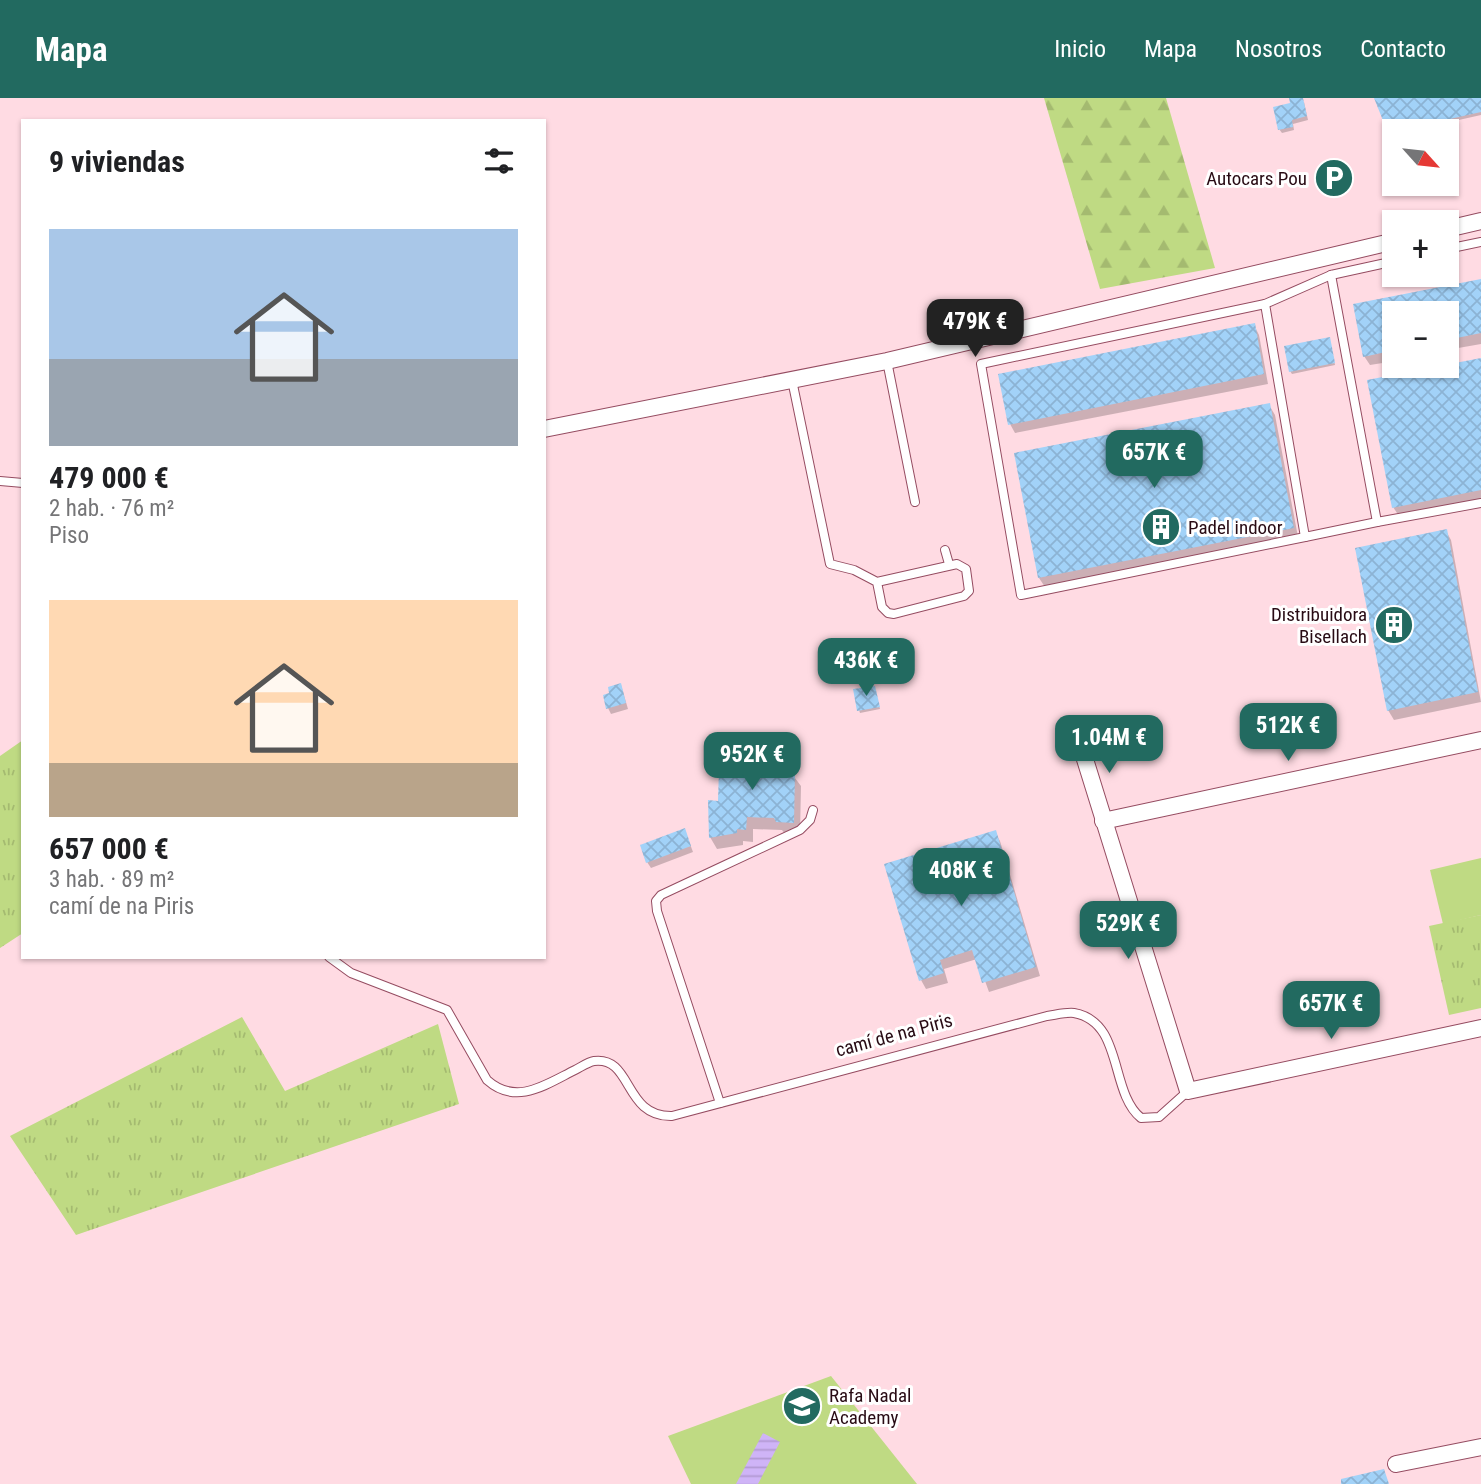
<!DOCTYPE html>
<html lang="es">
<meta charset="utf-8">
<style>
body{margin:0;font-family:"Roboto Condensed",sans-serif;background:#f2f2f2;color:#202124;height:100vh;display:flex;flex-direction:column;font-size:26px;white-space:nowrap}
*{box-sizing:border-box;margin:0}
p{font-size:23px;color:#757577}
.icon{flex:none;width:38px;height:38px;fill:none;stroke:currentColor;stroke-width:2;stroke-linecap:round;stroke-linejoin:round}
.map{position:relative;flex:1;overflow:hidden}
.panel{position:absolute;left:21px;top:21px;width:525px;height:840px;display:flex;flex-direction:column;background:#fff;border-radius:0px;box-shadow:0 2px 5px #0004}
.panel>*{flex:none}
.needle{width:46px;rotate:117deg}
.fabs{position:absolute;left:1382px;top:21px;display:grid;gap:14px}
.fabs a{display:grid;place-items:center;width:77px;height:77px;border-radius:0px;background:#fff;box-shadow:0 2px 5px #0004;font-size:35px}
.price{position:absolute;translate:-50% -60px;padding:0 16px;border-radius:14px;background:#226a60;color:#fff;font-size:23px;line-height:46px;filter:drop-shadow(0 2px 4px #0008)}
.price::after{content:'';position:absolute;left:50%;top:42px;width:21px;height:16px;margin-left:-10px;background:inherit;clip-path:polygon(0 0,100% 0,50% 100%)}
.price.on{background:#222;color:#fff}
ul{padding:0;list-style:none}
li{display:grid;align-content:center;gap:14px;height:371px;padding:0 28px}
li span{display:grid;place-items:center;height:217px;border-radius:0px;color:#555}
li>.icon{margin-inline-start:auto}
span .icon{width:126px;height:126px;fill:#fffc;stroke-width:1}
li b{font-size:30px}
h2{display:flex;justify-content:space-between;align-items:center;height:84px;padding:0 28px;font-size:30px}
header{display:flex;align-items:center;gap:42px;box-sizing:border-box;height:98px;padding:0 35px;background:#226a60;color:#fff}
header strong{font-size:33px}
nav{display:flex;gap:38px;margin-inline-start:auto;font-size:24px}
.map>svg:first-child{display:block}
</style>
<header>
<strong>Mapa</strong>
<nav><a>Inicio</a><a>Mapa</a><a>Nosotros</a><a>Contacto</a></nav>
</header>
<div class="map">
<svg width="1481" height="1386" viewBox="0 0 1481 1386">
<defs>
<pattern id="grass-tufts" width="24" height="20" patternUnits="userSpaceOnUse" patternTransform="scale(1.75)"><rect width="24" height="20" fill="#bfda83"/><path d="M3 7l-1-3M5 7V3M7 7l1-3M15 17l-1-3M17 17v-4M19 17l1-3" fill="none" stroke="#a4ba70"/></pattern>
<pattern id="forest-firs" width="22" height="20" patternUnits="userSpaceOnUse" patternTransform="scale(1.75)"><rect width="22" height="20" fill="#bfda83"/><path d="M5 1l3.5 6h-7zM16 11l3.5 6h-7z" fill="#a4ba70"/></pattern>
<pattern id="water-rules" width="6" height="5" patternUnits="userSpaceOnUse" patternTransform="scale(1.75)"><rect width="6" height="5" fill="#cfb4f7"/><path d="M0 2.5h6" fill="none" stroke="#b299d3"/></pattern>
<pattern id="building-cross-hatch" width="8" height="8" patternUnits="userSpaceOnUse" patternTransform="scale(1.75)"><rect width="8" height="8" fill="#a2d2f8"/><path d="M0 0l8 8M0 8l8-8" fill="none" stroke="#8cb3d4"/></pattern>
</defs>
<rect width="100%" height="100%" fill="#ffdbe3"/>
<g fill="url(#grass-tufts)">
<polygon points="23,642 23,835 0,850 0,658"/>
<polygon points="1481,817 1481,910 1449,917 1429,828"/>
<polygon points="242,919 285,993 438,926 459,1006 76,1137 10,1038"/>
</g>
<polygon fill="url(#forest-firs)" points="1044,0 1166,0 1215,170 1100,191"/>
<g fill="#bfda83">
<polygon points="1481,760 1481,817 1443,826 1430,772"/>
<polygon points="831,1278 917,1386 691,1386 668,1338"/>
</g>
<polygon fill="url(#water-rules)" points="763,1335 780,1344 758,1386 736,1386"/>
<g fill="#0003">
<polygon points="1376,0 1481,0 1481,17 1410,33 1395,33 1395,37 1391,37"/>
<polygon points="1304,4 1308,22 1293,26 1294,32 1282,35 1279,31"/>
<polygon points="1481,182 1481,246 1447,252 1447,215 1395,215 1395,263 1370,267 1364,258 1355,207"/>
<polygon points="1254,227 1259,237 1268,286 1015,335 1010,326"/>
<polygon points="1330,243 1335,267 1292,276 1290,273"/>
<polygon points="1481,262 1481,402 1399,418 1393,409"/>
<polygon points="1269,307 1275,317 1298,439 1045,489 1039,480"/>
<polygon points="1446,433 1451,442 1481,604 1394,622 1388,612"/>
<polygon points="621,587 628,611 611,616 608,610"/>
<polygon points="875,592 880,611 860,615 859,612"/>
<polygon points="736,653 739,659 766,660 785,657 792,669 792,676 801,688 800,737 785,736 782,732 753,731 753,744 743,743 743,747 717,751 710,739"/>
<polygon points="995,734 1000,743 1040,878 989,894 977,861 944,871 948,885 926,891 921,882"/>
<polygon points="687,738 693,754 651,770 647,764"/>
</g>
<g fill="url(#building-cross-hatch)">
<polygon points="1289,0 1303,0 1307,18 1292,22 1293,29 1278,32 1273,9 1290,5"/>
<polygon points="1374,0 1481,0 1481,14 1388,35"/>
<polygon points="1481,181 1481,235 1447,242 1447,215 1395,215 1395,252 1363,259 1353,206"/>
<polygon points="1255,225 1264,276 1008,327 998,276"/>
<polygon points="1330,239 1335,265 1289,274 1284,248"/>
<polygon points="1481,260 1481,392 1392,410 1367,282"/>
<polygon points="1270,305 1294,430 1038,480 1014,355"/>
<polygon points="1447,431 1478,594 1387,613 1355,450"/>
<polygon points="621,585 626,605 606,611 603,597 609,595 608,589"/>
<polygon points="875,588 880,609 857,613 853,591"/>
<polygon points="725,652 737,652 737,658 765,659 765,654 786,655 786,670 791,670 791,674 795,674 794,725 776,724 774,720 747,719 746,732 737,731 737,735 709,740 708,702 718,703 719,671 721,671 721,657 724,657"/>
<polygon points="685,730 691,748 646,765 640,747"/>
<polygon points="996,732 1036,869 982,885 972,852 940,862 944,875 919,883 884,766"/>
<polygon points="1384,1371 1389,1386 1341,1386 1341,1381"/>
</g>
<g fill="none" stroke-linecap="round" stroke-linejoin="round">
<g stroke="#954c61" stroke-width="10">
<g id="lane">
<polyline points="1447,151 1481,144"/>
<polyline points="1395,163 1331,177 1377,424 1481,405"/>
<polyline points="1331,177 1265,206 1305,439 1377,424"/>
<polyline points="1265,206 981,266 1021,497 1305,439"/>
<polyline points="887,263 915,404"/>
<polyline points="792,282 830,466 854,472 877,484 882,509 888,515 894,516 964,498 969,493 966,471 957,466 877,484"/>
<polyline points="0,383 23,385"/>
<polyline points="945,452 949,466"/>
<path d="M329,859l22,16 96,37 40,70c29,26 58,5 88,-10 6,-3 13,-8 19,-9 39,-5 29,56 78,55l375,-100c8,-1 19,-4 27,-3 50,9 35,79 67,105l18,-1 29,-26"/>
<polyline points="720,1005 657,813 656,803 661,797 800,732 810,722 813,712"/>
</g>
</g>
<g stroke="#954c61" stroke-width="18">
<g id="street">
<polyline points="1447,131 1481,123"/>
<polyline points="544,331 887,263 1395,143"/>
<polyline points="1079,642 1188,993 1481,930"/>
<polyline points="1103,723 1481,642"/>
<polyline points="1396,1366 1481,1349"/>
</g>
</g>
<use href="#lane" stroke="#fff" stroke-width="8"/>
<use href="#street" stroke="#fff" stroke-width="16"/>
</g>
<defs>
<g id="parking-disc" transform="scale(2.0125)"><circle r="9.5" fill="#226a60" stroke="#fff"/><path d="M-3.5-5.5H1a3.5 3.5 0 0 1 0 7H-1V5.5H-3.5ZM-1-3.4V-.6H.8a1.4 1.4 0 0 0 0-2.8Z" fill="#fff"/></g>
<g id="building-disc" transform="scale(2.0125)"><circle r="9.5" fill="#226a60" stroke="#fff"/><path d="M-4-6H4V6H1V3H-1V6H-4ZM-2.5-4.3h1.7v1.8h-1.7ZM.8-4.3h1.7v1.8H.8ZM-2.5-1h1.7V.8h-1.7ZM.8-1h1.7V.8H.8Z" fill="#fff"/></g>
<g id="university-disc" transform="scale(2.0125)"><circle r="9.5" fill="#226a60" stroke="#fff"/><path d="M0-5L7-2L0 1L-7-2ZM-4 1L0 2.5L4 1V4Q0 6-4 4Z" fill="#fff"/></g>
</defs>
<g fill-rule="evenodd">
<use href="#parking-disc" x="1334" y="80"/>
<use href="#building-disc" x="1161" y="429"/>
<use href="#building-disc" x="1394" y="527"/>
<use href="#university-disc" x="802" y="1308"/>
</g>
<g text-anchor="middle" dominant-baseline="central" stroke-width="6" stroke-linejoin="round" paint-order="stroke">
<g font-size="19" fill="#280b14" stroke="#fff" text-anchor="end">
<text x="1307" y="80">Autocars Pou</text>
<text x="1188" y="429" text-anchor="start">Padel indoor</text>
<text x="1367" y="516">Distribuidora<tspan x="1367" dy="22">Bisellach</tspan></text>
<text x="829" y="1297" text-anchor="start">Rafa Nadal<tspan x="829" dy="22">Academy</tspan></text>
</g>
<g font-size="19" fill="#280b14" stroke="#fff">
<text transform="translate(894 937) rotate(-15)">camí de na Piris</text>
</g>
</g>
</svg>
<div class="fabs">
<a><svg class="needle" viewBox="-14 -14 28 28"><path d="M0-13l5 13h-10z" fill="#e53935"/><path d="M0 13l5-13h-10z" fill="#757577"/></svg></a>
<a>+</a>
<a>−</a>
</div>
<b class="price on" style="left:975px;top:261px">479K €</b>
<b class="price" style="left:1154px;top:392px">657K €</b>
<b class="price" style="left:866px;top:600px">436K €</b>
<b class="price" style="left:1288px;top:665px">512K €</b>
<b class="price" style="left:1109px;top:677px">1.04M €</b>
<b class="price" style="left:752px;top:694px">952K €</b>
<b class="price" style="left:961px;top:810px">408K €</b>
<b class="price" style="left:1128px;top:863px">529K €</b>
<b class="price" style="left:1331px;top:943px">657K €</b>
<section class="panel">
<h2>9 viviendas<svg class="icon" aria-label="filters" viewBox="0 0 24 24"><path d="M4 7h16M4 17h16"/><circle cx="9" cy="7" r="2"/><circle cx="15" cy="17" r="2"/></svg></h2>
<ul>
<li><span style="background:linear-gradient(#a9c7e8 60%,#9aa5b1 0)"><svg class="icon" aria-label="home" viewBox="0 0 24 24"><path d="M3 11l9-7 9 7M6 9v11h12V9"/></svg></span><div><b>479 000 €</b><p>2 hab. · 76 m²</p><p>Piso</p></div></li>
<li><span style="background:linear-gradient(#ffd9b3 75%,#b9a48a 0)"><svg class="icon" aria-label="home" viewBox="0 0 24 24"><path d="M3 11l9-7 9 7M6 9v11h12V9"/></svg></span><div><b>657 000 €</b><p>3 hab. · 89 m²</p><p>camí de na Piris</p></div></li>
</ul>
</section>
</div>
